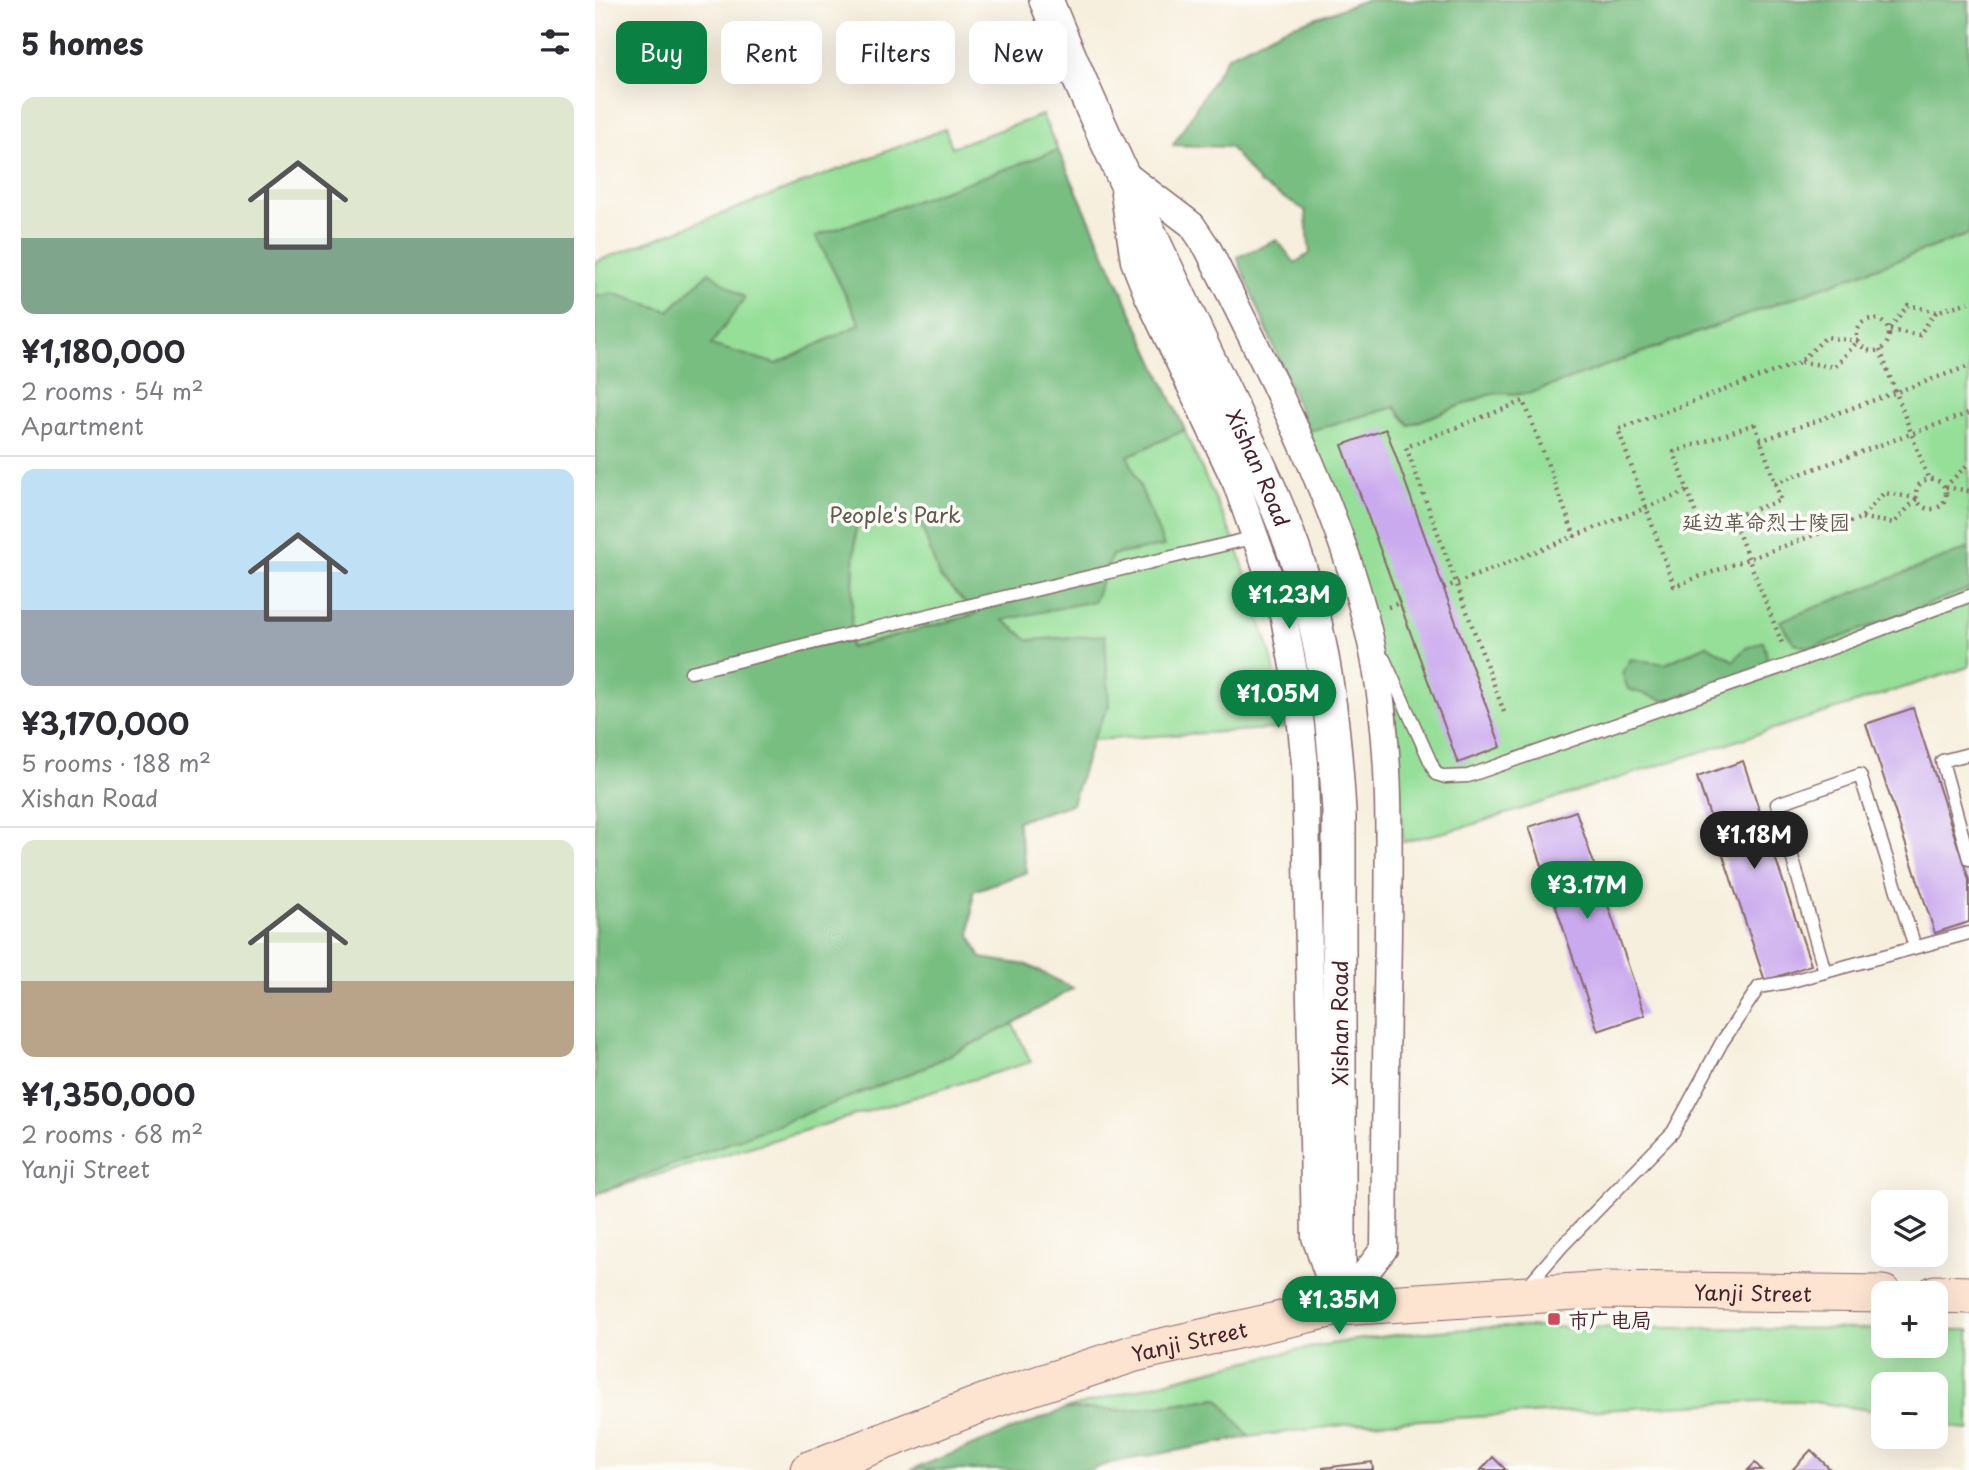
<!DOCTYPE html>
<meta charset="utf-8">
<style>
body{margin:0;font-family:"Playpen Sans","LXGW WenKai TC",sans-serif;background:#f7f7f7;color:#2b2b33;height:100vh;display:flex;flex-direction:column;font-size:26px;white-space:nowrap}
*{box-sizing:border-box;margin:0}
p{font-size:23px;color:#7c7c81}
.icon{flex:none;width:38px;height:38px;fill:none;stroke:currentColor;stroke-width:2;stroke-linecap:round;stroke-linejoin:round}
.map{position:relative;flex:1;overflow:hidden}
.details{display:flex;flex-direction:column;background:#fff;width:595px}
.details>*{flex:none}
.guide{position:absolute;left:21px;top:21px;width:665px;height:63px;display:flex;gap:14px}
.fabs{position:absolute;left:1276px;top:1190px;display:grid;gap:14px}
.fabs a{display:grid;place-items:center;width:77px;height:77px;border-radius:14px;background:#fff;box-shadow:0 7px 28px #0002;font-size:35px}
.price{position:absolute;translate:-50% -60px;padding:0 16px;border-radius:24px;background:#0b8043;color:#fff;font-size:23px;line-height:46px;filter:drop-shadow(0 2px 4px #0008)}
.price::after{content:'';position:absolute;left:50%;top:42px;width:21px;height:16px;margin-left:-10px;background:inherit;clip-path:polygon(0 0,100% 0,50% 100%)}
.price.selected{background:#222;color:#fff}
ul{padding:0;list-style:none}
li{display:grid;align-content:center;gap:14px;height:371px;padding:0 21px}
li+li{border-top:2px solid #e1e1e2}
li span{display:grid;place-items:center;height:217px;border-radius:14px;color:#555}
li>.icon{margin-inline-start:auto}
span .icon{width:126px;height:126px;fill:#fffc;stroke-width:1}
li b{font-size:30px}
h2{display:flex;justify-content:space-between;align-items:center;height:84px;padding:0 21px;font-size:30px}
.chip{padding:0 24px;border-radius:14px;background:#fff;box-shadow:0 7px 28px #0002;font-size:24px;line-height:63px}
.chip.selected{background:#0b8043;color:#fff}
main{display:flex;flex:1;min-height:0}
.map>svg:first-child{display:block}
</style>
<main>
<section class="details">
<h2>5 homes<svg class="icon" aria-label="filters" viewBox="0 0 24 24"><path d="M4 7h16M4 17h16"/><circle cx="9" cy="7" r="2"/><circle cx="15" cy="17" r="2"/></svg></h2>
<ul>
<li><span style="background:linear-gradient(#dfe7d0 65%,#7fa58c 0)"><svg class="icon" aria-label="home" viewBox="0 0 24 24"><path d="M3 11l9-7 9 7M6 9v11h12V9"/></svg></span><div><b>¥1,180,000</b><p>2 rooms · 54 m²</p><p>Apartment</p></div></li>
<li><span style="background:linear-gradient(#bfe0f5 65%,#9aa5b1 0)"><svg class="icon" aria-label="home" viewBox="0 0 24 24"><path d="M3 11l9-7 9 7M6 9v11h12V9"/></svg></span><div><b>¥3,170,000</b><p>5 rooms · 188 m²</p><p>Xishan Road</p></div></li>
<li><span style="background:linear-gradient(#dfe7d0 65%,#b9a48a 0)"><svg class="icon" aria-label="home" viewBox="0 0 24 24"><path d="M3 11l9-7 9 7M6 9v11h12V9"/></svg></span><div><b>¥1,350,000</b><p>2 rooms · 68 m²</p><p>Yanji Street</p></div></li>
</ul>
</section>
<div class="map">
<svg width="1374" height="1470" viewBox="0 0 1374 1470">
<rect width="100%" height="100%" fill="#fdfcf7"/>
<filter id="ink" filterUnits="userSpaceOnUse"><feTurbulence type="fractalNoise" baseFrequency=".0143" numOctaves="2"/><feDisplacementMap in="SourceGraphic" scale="14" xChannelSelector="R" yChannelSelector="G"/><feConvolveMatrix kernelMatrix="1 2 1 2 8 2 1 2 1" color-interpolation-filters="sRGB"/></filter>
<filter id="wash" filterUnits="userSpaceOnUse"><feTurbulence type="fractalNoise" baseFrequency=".00686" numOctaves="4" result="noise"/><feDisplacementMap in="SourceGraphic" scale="28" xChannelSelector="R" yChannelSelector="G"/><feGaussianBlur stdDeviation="1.57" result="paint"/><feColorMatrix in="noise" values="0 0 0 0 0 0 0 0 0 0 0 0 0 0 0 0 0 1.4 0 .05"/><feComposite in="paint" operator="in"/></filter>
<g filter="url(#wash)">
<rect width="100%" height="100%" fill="#f7efde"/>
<g fill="#96df99" stroke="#707f62" stroke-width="2">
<polygon points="447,115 642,547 677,658 690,728 497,740 477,804 422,821 432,872 378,891 375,935 436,1062 3,1193 0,1197 0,262 350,129 357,147"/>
<polygon points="1374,234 1374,667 870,827 808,842 798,698 713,431 800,407 814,425 898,393 933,394"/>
<path d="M905,1327l383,2v17h52l1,-16h33v101l-33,-9 -1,-38h-52v28l-76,-11h-47l-408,23 -103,13 -31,-39 -90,12 -63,-1c88,-24 176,-49 265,-65 56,-10 113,-14 170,-17z"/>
</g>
<g fill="#78be81" stroke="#616e56" stroke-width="2" fill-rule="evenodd">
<polygon points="771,0 1374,0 1374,234 933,394 898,393 814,425 800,407 713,431 642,257 682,240 700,263 715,253 710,210 665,184 635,147 578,145 633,56 688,29"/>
<path d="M463,150l127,280 -57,26 36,90 -52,9 -18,46 -91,19 26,20 76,-5 4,70 -17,35 -20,64 -55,17 10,51 -54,19 -3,44 11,23 46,7 46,23 -60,36 -98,48 -317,121 -3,4v-900l17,-4 57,18 40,-39 36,26 -34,47 66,19 83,-40 -44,-88zM323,515l21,61 37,38 -126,34 6,-121z"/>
<path d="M1374,548v41l-154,58c-23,1 -24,-8 -35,-26z"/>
<polygon points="1168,641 1172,656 1170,666 1071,701 1033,689 1027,673 1036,659 1070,664 1112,645 1139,661 1149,649"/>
<polygon points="623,1398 654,1437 515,1463 495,1470 316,1470 470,1409 533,1410"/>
</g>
<g id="blocks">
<g fill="#caaaee">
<polygon points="791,429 906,747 863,763 747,445"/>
<polygon points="1318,708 1374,880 1374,922 1340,933 1271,724"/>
<polygon points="1148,761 1216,965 1170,981 1102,777"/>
<polygon points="981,811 1050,1015 1003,1031 934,827"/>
<polygon points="1216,1450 1236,1470 1197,1470"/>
<polygon points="898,1457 911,1470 886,1470"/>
<polygon points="777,1462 778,1470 728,1470 728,1468"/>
<polygon points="1160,1463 1167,1470 1153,1470"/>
</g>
</g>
</g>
<g filter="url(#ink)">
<use href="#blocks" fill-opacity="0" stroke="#87686a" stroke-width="2"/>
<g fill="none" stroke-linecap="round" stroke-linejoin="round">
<g stroke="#87686a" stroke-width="15">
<g id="service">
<polyline points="789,659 841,774 851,777 873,776 1195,664 1374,596"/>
<polyline points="96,672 661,537"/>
<polyline points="1374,754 1347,761 1374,859"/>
<polyline points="1230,972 1182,804 1265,775 1320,947"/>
<polyline points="930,1289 967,1246 1078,1132 1127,1042 1164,987 1193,982 1374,933"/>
</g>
</g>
<g stroke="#87686a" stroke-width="29">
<g id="minor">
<path d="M526,171l71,54 16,24c62,126 130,252 162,389 22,97 19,196 18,295 -2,105 -3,211 -4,316l-45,58"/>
<polyline points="529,194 539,261 552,294 641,483 689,618 702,688 710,764 720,1237 739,1292"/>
</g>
</g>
<g stroke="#87686a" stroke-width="36">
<g id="tertiary">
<path id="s1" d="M451,0c49,121 107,239 162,358 38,79 79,159 102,244 18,70 25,139 29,210v495"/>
</g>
</g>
<g stroke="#87686a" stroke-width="39">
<g id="secondary">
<polyline points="1340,1294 1374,1295"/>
<path id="s2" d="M214,1470l182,-70 144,-47 204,-46 268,-17 276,4"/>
</g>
</g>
<g stroke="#87686a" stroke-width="4.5" stroke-dasharray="2 5" stroke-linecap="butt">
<polyline points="1341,312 1324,335 1293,330 1313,305 1341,312 1374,302"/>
<circle cx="1278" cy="335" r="16"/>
<polyline points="1263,341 1231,337 1205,362 1023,429 1079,586 1266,518 1289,493 1322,498"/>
<polyline points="1285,350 1333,478"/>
<polyline points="1206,362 1240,367 1262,342"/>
<polygon points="1160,424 1186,500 1106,528 1079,452"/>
<polyline points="1165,441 1374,366"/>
<circle cx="1336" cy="494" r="15"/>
<polyline points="1180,483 1374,413"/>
<polyline points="1350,487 1374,463"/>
<polyline points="1351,487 1374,491"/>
<polyline points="1137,517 1188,646"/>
<polyline points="1267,518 1299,523 1321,499"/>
<polyline points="849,588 1093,491"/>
<polyline points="793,607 805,603"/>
<polyline points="909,712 811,447 929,401 980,537"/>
</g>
<use href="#service" stroke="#fff" stroke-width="12"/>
<use href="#minor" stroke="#fff" stroke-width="26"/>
<use href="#tertiary" stroke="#fff" stroke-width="33"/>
<use href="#secondary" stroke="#fde4d1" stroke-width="37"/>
</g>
</g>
<rect fill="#d1495b" stroke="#fdfcf7" stroke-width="2.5" x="952" y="1312" width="14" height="14" rx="3.5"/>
<g text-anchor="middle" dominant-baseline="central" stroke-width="7" stroke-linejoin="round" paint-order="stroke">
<g font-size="21" fill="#4a1f2b" stroke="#fdfcf7">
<text stroke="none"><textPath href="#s1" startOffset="514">Xishan Road</textPath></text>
<text transform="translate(744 1023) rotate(-90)">Xishan Road</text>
<text stroke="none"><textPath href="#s2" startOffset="970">Yanji Street</textPath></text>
<text stroke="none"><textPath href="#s2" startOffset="402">Yanji Street</textPath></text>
</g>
<g font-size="21" fill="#61594c" stroke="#fdfcf7">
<text x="300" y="514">People's Park</text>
<text x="1171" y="521">延边革命烈士陵园</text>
</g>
<g font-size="21" fill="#4a1f2b" stroke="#fdfcf7" text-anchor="start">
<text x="973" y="1319">市广电局</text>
</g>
</g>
</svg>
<div class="fabs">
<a><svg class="icon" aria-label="layers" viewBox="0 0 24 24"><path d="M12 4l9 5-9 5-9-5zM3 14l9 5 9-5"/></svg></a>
<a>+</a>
<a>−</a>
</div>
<b class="price" style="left:694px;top:631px">¥1.23M</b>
<b class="price" style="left:683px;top:730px">¥1.05M</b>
<b class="price selected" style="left:1159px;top:871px">¥1.18M</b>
<b class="price" style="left:992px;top:921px">¥3.17M</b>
<b class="price" style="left:744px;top:1336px">¥1.35M</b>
<div class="guide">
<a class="chip selected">Buy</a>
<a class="chip">Rent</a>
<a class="chip">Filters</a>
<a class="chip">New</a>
</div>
</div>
</main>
